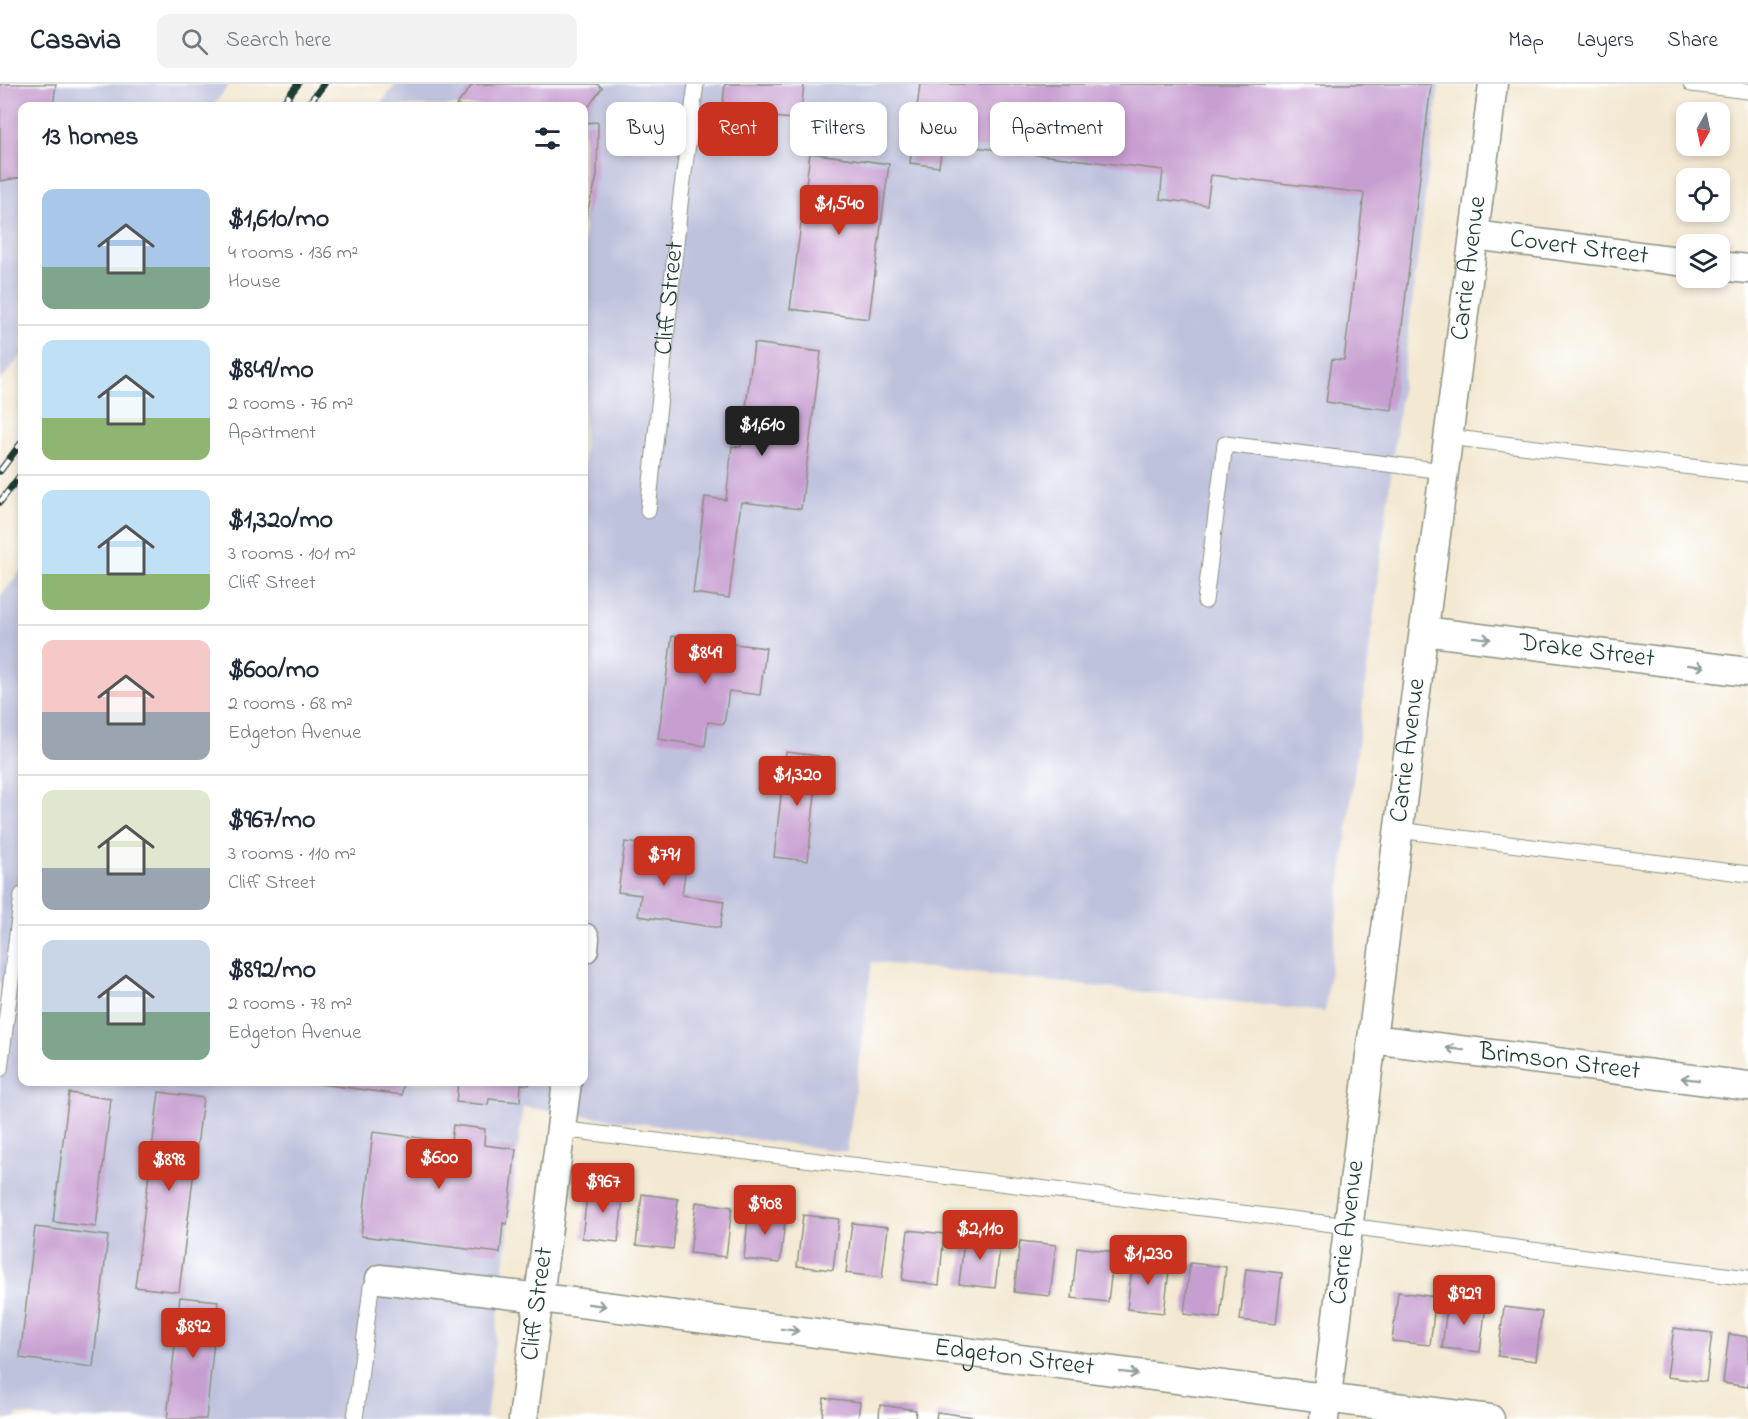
<!DOCTYPE html>
<meta charset="utf-8">
<style>
body{margin:0;font-family:"Indie Flower",sans-serif;background:#f2f2f3;color:#1f2937;height:100vh;display:flex;flex-direction:column;font-size:22px;white-space:nowrap}
*{box-sizing:border-box;margin:0}
p{font-size:20px;color:#747a83}
.icon{flex:none;width:33px;height:33px;fill:none;stroke:currentColor;stroke-width:2;stroke-linecap:round;stroke-linejoin:round}
.map{position:relative;flex:1;overflow:hidden}
.panel{position:absolute;left:18px;top:18px;width:570px;height:984px;display:flex;flex-direction:column;background:#fff;border-radius:12px;box-shadow:0 3px 9px #0003}
.panel>*{flex:none}
.guide{position:absolute;left:606px;top:18px;width:570px;height:54px;display:flex;gap:12px}
.needle{width:39px;rotate:189deg}
.buttons{position:absolute;left:1676px;top:18px;display:grid;gap:12px}
.buttons a{display:grid;place-items:center;width:54px;height:54px;border-radius:12px;background:#fff;box-shadow:0 3px 9px #0003;font-size:30px}
.price{position:absolute;translate:-50% -51px;padding:0 14px;border-radius:6px;background:#c8321e;color:#fff;font-size:20px;line-height:39px;filter:drop-shadow(0 2px 3px #0008)}
.price::after{content:'';position:absolute;left:50%;top:36px;width:18px;height:14px;margin-left:-9px;background:inherit;clip-path:polygon(0 0,100% 0,50% 100%)}
.price.on{background:#222;color:#fff}
ul{padding:0;list-style:none}
li{display:flex;align-items:center;gap:18px;height:150px;padding:0 24px}
li+li{border-top:2px solid #e0e1e3}
li span{display:grid;place-items:center;flex:none;width:168px;height:120px;border-radius:12px;color:#555}
li>.icon{margin-inline-start:auto}
span .icon{width:72px;height:72px;fill:#fffc;stroke-width:1}
li b{font-size:26px}
h2{display:flex;justify-content:space-between;align-items:center;height:72px;padding:0 24px;font-size:26px}
.pill{padding:0 21px;border-radius:12px;background:#fff;box-shadow:0 3px 9px #0003;font-size:21px;line-height:54px}
.pill.on{background:#c8321e;color:#fff}
header{display:flex;align-items:center;gap:36px;box-sizing:border-box;height:84px;padding:0 30px;background:#fff;border-bottom:2px solid #e0e1e3}
header strong{font-size:28px}
nav{display:flex;gap:33px;margin-inline-start:auto;font-size:21px}
.search{width:420px;height:54px;background:#f2f2f3;display:flex;align-items:center;gap:15px;box-sizing:border-box;padding:0 21px;border-radius:12px;color:#747a83;font-size:22px}
.map>svg:first-child{display:block}
</style>
<header>
<strong>Casavia</strong>
<div class="search"><svg class="icon" aria-label="search" viewBox="0 0 24 24"><circle cx="10" cy="10" r="6"/><path d="M15 15l6 6"/></svg>Search here</div>
<nav><a>Map</a><a>Layers</a><a>Share</a></nav>
</header>
<div class="map">
<svg width="1748" height="1335" viewBox="0 0 1748 1335">
<rect width="100%" height="100%" fill="#fff"/>
<filter id="ink" filterUnits="userSpaceOnUse"><feTurbulence type="fractalNoise" baseFrequency=".0167" numOctaves="2"/><feDisplacementMap in="SourceGraphic" scale="12" xChannelSelector="R" yChannelSelector="G"/><feConvolveMatrix kernelMatrix="1 2 1 2 8 2 1 2 1" color-interpolation-filters="sRGB"/></filter>
<filter id="wash" filterUnits="userSpaceOnUse"><feTurbulence type="fractalNoise" baseFrequency=".008" numOctaves="4" result="noise"/><feDisplacementMap in="SourceGraphic" scale="24" xChannelSelector="R" yChannelSelector="G"/><feGaussianBlur stdDeviation="1.35" result="paint"/><feColorMatrix in="noise" values="0 0 0 0 0 0 0 0 0 0 0 0 0 0 0 0 0 1.4 0 .05"/><feComposite in="paint" operator="in"/></filter>
<g filter="url(#wash)">
<rect width="100%" height="100%" fill="#f3e8d1"/>
<g fill="#bfc2dd">
<polygon points="0,0 230,0 213,22 22,22 22,270 0,298"/>
<polygon points="396,0 1439,0 1325,928 872,878 847,1068 523,1023 486,1335 53,1335 17,1330 16,1335 0,1335 0,513 22,485 22,998 584,998 584,22 379,22"/>
</g>
<g id="blocks">
<g fill="#c79ed0">
<polygon points="0,0 56,0 53,22 22,22 22,93 0,97"/>
<polygon points="473,0 597,0 602,4 584,29 584,22 456,22"/>
<polygon points="725,0 804,0 800,36 722,27"/>
<polygon points="920,0 1431,0 1392,326 1326,318 1332,275 1344,276 1364,109 1211,91 1207,121 1160,115 1163,86 942,59 939,83 910,79"/>
<polygon points="598,38 597,93 584,139 584,39"/>
<polygon points="810,69 889,80 869,235 790,225"/>
<polygon points="754,259 821,268 801,425 741,418 729,514 693,509 705,413 726,416 732,362 741,363"/>
<polygon points="672,552 766,564 760,611 729,607 724,640 708,638 705,662 658,655"/>
<polygon points="786,668 819,672 808,777 774,773"/>
<polygon points="625,758 678,766 676,781 686,783 682,811 724,817 720,844 638,832 641,811 618,808"/>
<polygon points="306,998 403,998 402,1011"/>
<polygon points="458,998 530,998 529,1001 521,1000 520,1018 489,1015 488,1021 456,1018"/>
<polygon points="159,1008 203,1014 179,1208 135,1203"/>
<polygon points="69,1009 111,1015 96,1143 53,1138"/>
<polygon points="453,1041 485,1045 484,1061 516,1065 507,1140 503,1139 500,1169 361,1152 373,1048 451,1058"/>
<polygon points="588,1103 624,1107 618,1158 582,1154"/>
<polygon points="642,1110 678,1115 673,1165 636,1161"/>
<polygon points="696,1118 732,1123 726,1173 690,1169"/>
<polygon points="749,1124 786,1129 780,1179 744,1175"/>
<polygon points="803,1131 839,1135 833,1186 797,1182"/>
<polygon points="852,1139 888,1143 882,1194 846,1189"/>
<polygon points="35,1143 108,1152 93,1283 20,1274"/>
<polygon points="908,1146 944,1150 939,1201 902,1196"/>
<polygon points="965,1149 1001,1154 995,1204 959,1200"/>
<polygon points="1020,1157 1056,1161 1050,1212 1014,1208"/>
<polygon points="1077,1163 1114,1168 1108,1218 1072,1214"/>
<polygon points="1133,1174 1170,1178 1164,1229 1127,1225"/>
<polygon points="1190,1179 1226,1183 1220,1234 1184,1230"/>
<polygon points="1246,1185 1282,1189 1276,1240 1240,1236"/>
<polygon points="1398,1208 1436,1213 1430,1261 1392,1257"/>
<polygon points="180,1213 218,1217 206,1335 167,1335"/>
<polygon points="1448,1215 1486,1220 1480,1268 1442,1264"/>
<polygon points="1504,1223 1542,1228 1536,1277 1498,1272"/>
<polygon points="1674,1244 1712,1249 1706,1298 1667,1293"/>
<polygon points="1729,1250 1748,1253 1748,1303 1723,1299"/>
<polygon points="824,1314 860,1318 858,1335 822,1335"/>
<polygon points="880,1321 916,1326 915,1335 879,1335"/>
<polygon points="937,1328 973,1333 973,1335 936,1335"/>
</g>
</g>
</g>
<g filter="url(#ink)">
<use href="#blocks" fill-opacity="0" stroke="#899282" stroke-width="1.5"/>
<g fill="none" stroke-linecap="round" stroke-linejoin="round">
<g stroke="#899282" stroke-width="17">
<g id="lane">
<polyline points="1691,0 1748,7"/>
<polyline points="1448,353 1748,390"/>
<path id="s1" d="M648,427l33,-316 15,-111"/>
<polyline points="1205,517 1225,360 1444,387"/>
<polyline points="1398,746 1748,790"/>
<polyline points="0,985 22,811"/>
<polyline points="560,1045 1348,1142 1748,1194"/>
<polyline points="355,1335 371,1203 380,1195"/>
</g>
</g>
<g stroke="#899282" stroke-width="31">
<g id="street">
<path id="s2" d="M1474,151l212,27"/>
<polyline points="1719,182 1748,185"/>
<path id="s3" d="M1424,547l324,41"/>
<polyline points="584,865 585,854"/>
<path id="s4" d="M1372,955l376,47"/>
<path id="s5" d="M380,1195l185,22 925,118"/>
<path id="s6" d="M523,1335l44,-337"/>
<path id="s7" d="M1324,1335l169,-1335"/>
</g>
</g>
<use href="#lane" stroke="#fff" stroke-width="15"/>
<use href="#street" stroke="#fff" stroke-width="28"/>
<g stroke="#1f3d34" stroke-width="7">
<g id="rail">
<polyline points="281,22 298,0"/>
<polyline points="307,22 324,0"/>
<polyline points="0,387 22,358"/>
<polyline points="0,418 22,389"/>
</g>
</g>
<use href="#rail" stroke="#fff" stroke-width="4.5" stroke-dasharray="14" stroke-linecap="butt"/>
</g>
<defs><path id="oneway-shaft" d="M-6 0H5M1.5-3L5.5 0L1.5 3" fill="none" stroke-width="1.6" stroke-linecap="round" stroke-linejoin="round" transform="scale(1.5)"/></defs>
<g stroke="#8f9e9a">
<use href="#oneway-shaft" transform="translate(1482 554) rotate(7)"/>
<use href="#oneway-shaft" transform="translate(1696 582) rotate(7)"/>
<use href="#oneway-shaft" transform="translate(1455 965) rotate(-173)"/>
<use href="#oneway-shaft" transform="translate(1690 995) rotate(-173)"/>
<use href="#oneway-shaft" transform="translate(597 1221) rotate(7)"/>
<use href="#oneway-shaft" transform="translate(790 1246) rotate(7)"/>
<use href="#oneway-shaft" transform="translate(1129 1289) rotate(7)"/>
</g>
</g>
<g text-anchor="middle" dominant-baseline="central" stroke-width="5" stroke-linejoin="round" paint-order="stroke">
<g font-size="26" fill="#1f3d34" stroke="#fff">
<text stroke="none"><textPath href="#s2" startOffset="106">Covert Street</textPath></text>
<text stroke="none"><textPath href="#s7" startOffset="1160">Carrie Avenue</textPath></text>
<text stroke="none"><textPath href="#s1" startOffset="214">Cliff Street</textPath></text>
<text stroke="none"><textPath href="#s3" startOffset="164">Drake Street</textPath></text>
<text stroke="none"><textPath href="#s7" startOffset="674">Carrie Avenue</textPath></text>
<text stroke="none"><textPath href="#s4" startOffset="189">Brimson Street</textPath></text>
<text stroke="none"><textPath href="#s7" startOffset="188">Carrie Avenue</textPath></text>
<text stroke="none"><textPath href="#s6" startOffset="116">Cliff Street</textPath></text>
<text stroke="none"><textPath href="#s5" startOffset="639">Edgeton Street</textPath></text>
</g>
</g>
</svg>
<div class="buttons">
<a><svg class="needle" viewBox="-14 -14 28 28"><path d="M0-13l5 13h-10z" fill="#e53935"/><path d="M0 13l5-13h-10z" fill="#747a83"/></svg></a>
<a><svg class="icon" aria-label="locate" viewBox="0 0 24 24"><circle cx="12" cy="12" r="6"/><path d="M12 2v4M12 18v4M2 12h4M18 12h4"/></svg></a>
<a><svg class="icon" aria-label="layers" viewBox="0 0 24 24"><path d="M12 4l9 5-9 5-9-5zM3 14l9 5 9-5"/></svg></a>
</div>
<b class="price" style="left:839px;top:152px">$1,540</b>
<b class="price on" style="left:762px;top:373px">$1,610</b>
<b class="price" style="left:705px;top:601px">$849</b>
<b class="price" style="left:797px;top:723px">$1,320</b>
<b class="price" style="left:664px;top:803px">$791</b>
<b class="price" style="left:439px;top:1106px">$600</b>
<b class="price" style="left:169px;top:1108px">$898</b>
<b class="price" style="left:603px;top:1130px">$967</b>
<b class="price" style="left:765px;top:1152px">$908</b>
<b class="price" style="left:980px;top:1177px">$2,110</b>
<b class="price" style="left:1148px;top:1202px">$1,230</b>
<b class="price" style="left:1464px;top:1242px">$929</b>
<b class="price" style="left:193px;top:1275px">$892</b>
<div class="guide">
<a class="pill">Buy</a>
<a class="pill on">Rent</a>
<a class="pill">Filters</a>
<a class="pill">New</a>
<a class="pill">Apartment</a>
</div>
<section class="panel">
<h2>13 homes<svg class="icon" aria-label="filters" viewBox="0 0 24 24"><path d="M4 7h16M4 17h16"/><circle cx="9" cy="7" r="2"/><circle cx="15" cy="17" r="2"/></svg></h2>
<ul>
<li><span style="background:linear-gradient(#a9c7e8 65%,#7fa58c 0)"><svg class="icon" aria-label="home" viewBox="0 0 24 24"><path d="M3 11l9-7 9 7M6 9v11h12V9"/></svg></span><div><b>$1,610/mo</b><p>4 rooms · 136 m²</p><p>House</p></div></li>
<li><span style="background:linear-gradient(#bfe0f5 65%,#8fb573 0)"><svg class="icon" aria-label="home" viewBox="0 0 24 24"><path d="M3 11l9-7 9 7M6 9v11h12V9"/></svg></span><div><b>$849/mo</b><p>2 rooms · 76 m²</p><p>Apartment</p></div></li>
<li><span style="background:linear-gradient(#bfe0f5 70%,#8fb573 0)"><svg class="icon" aria-label="home" viewBox="0 0 24 24"><path d="M3 11l9-7 9 7M6 9v11h12V9"/></svg></span><div><b>$1,320/mo</b><p>3 rooms · 101 m²</p><p>Cliff Street</p></div></li>
<li><span style="background:linear-gradient(#f6c9c9 60%,#9aa5b1 0)"><svg class="icon" aria-label="home" viewBox="0 0 24 24"><path d="M3 11l9-7 9 7M6 9v11h12V9"/></svg></span><div><b>$600/mo</b><p>2 rooms · 68 m²</p><p>Edgeton Avenue</p></div></li>
<li><span style="background:linear-gradient(#dfe7d0 65%,#9aa5b1 0)"><svg class="icon" aria-label="home" viewBox="0 0 24 24"><path d="M3 11l9-7 9 7M6 9v11h12V9"/></svg></span><div><b>$967/mo</b><p>3 rooms · 110 m²</p><p>Cliff Street</p></div></li>
<li><span style="background:linear-gradient(#c9d6e8 60%,#7fa58c 0)"><svg class="icon" aria-label="home" viewBox="0 0 24 24"><path d="M3 11l9-7 9 7M6 9v11h12V9"/></svg></span><div><b>$892/mo</b><p>2 rooms · 78 m²</p><p>Edgeton Avenue</p></div></li>
</ul>
</section>
</div>
